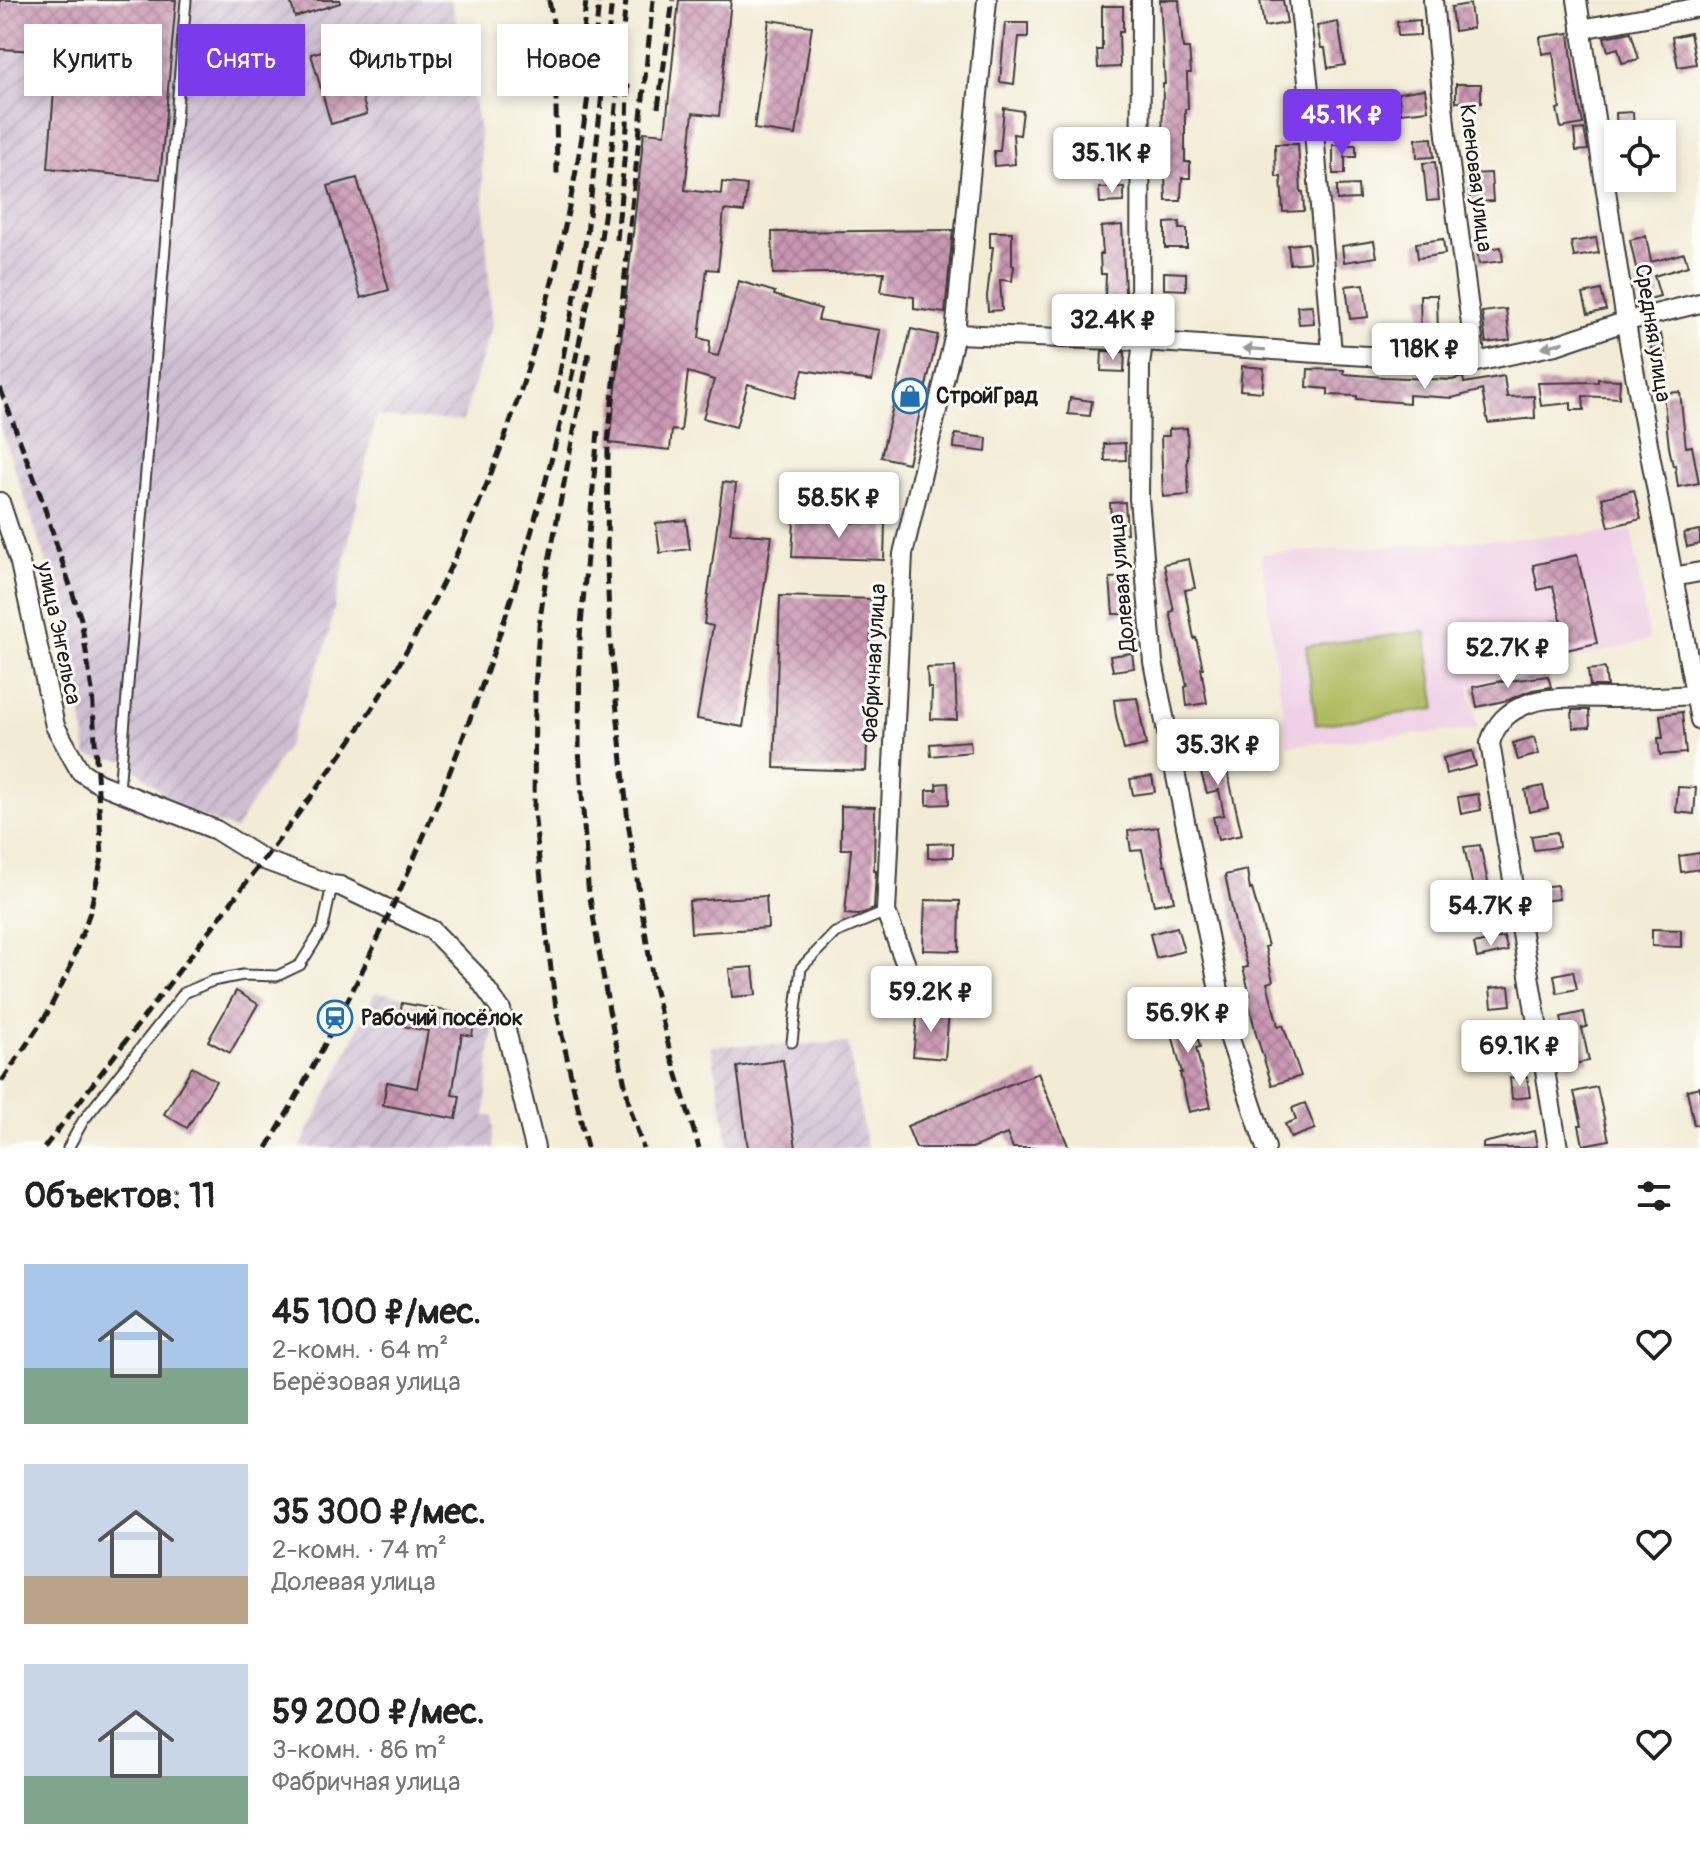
<!DOCTYPE html>
<html lang="ru">
<meta charset="utf-8">
<style>
body{margin:0;font-family:Pangolin,sans-serif;background:#f6f6f6;color:#222;height:100vh;display:flex;flex-direction:column;font-size:30px;white-space:nowrap}
*{box-sizing:border-box;margin:0}
p{font-size:26px;color:#767676}
.icon{flex:none;width:44px;height:44px;fill:none;stroke:currentColor;stroke-width:2;stroke-linecap:round;stroke-linejoin:round}
.map{position:relative;height:1148px;overflow:hidden}
.details{display:flex;flex-direction:column;background:#fff;flex:1}
.details>*{flex:none}
.hud{position:absolute;left:24px;top:24px;width:800px;height:72px;display:flex;gap:16px}
.buttons{position:absolute;left:1604px;top:120px;display:grid;gap:16px}
.buttons a{display:grid;place-items:center;width:72px;height:72px;border-radius:0px;background:#fff;box-shadow:0 4px 12px #0003;font-size:40px}
.price{position:absolute;translate:-50% -68px;padding:0 18px;border-radius:8px;background:#fff;color:#222;font-size:26px;line-height:52px;filter:drop-shadow(0 2px 4px #0008)}
.price::after{content:'';position:absolute;left:50%;top:48px;width:24px;height:18px;margin-left:-12px;background:inherit;clip-path:polygon(0 0,100% 0,50% 100%)}
.price.selected{background:#7c3aed;color:#fff}
ul{padding:0;list-style:none}
li{display:flex;align-items:center;gap:24px;height:200px;padding:0 24px}
li span{display:grid;place-items:center;flex:none;width:224px;height:160px;border-radius:0px;color:#555}
li>.icon{margin-inline-start:auto}
span .icon{width:96px;height:96px;fill:#fffc;stroke-width:1}
li b{font-size:34px}
h2{display:flex;justify-content:space-between;align-items:center;height:96px;padding:0 24px;font-size:34px}
.chip{padding:0 28px;border-radius:0px;background:#fff;box-shadow:0 4px 12px #0003;font-size:28px;line-height:72px}
.chip.selected{background:#7c3aed;color:#fff}
.map>svg:first-child{display:block}
</style>
<div class="map">
<svg width="1700" height="1148" viewBox="0 0 1700 1148">
<defs>
<pattern id="industrial-furrows" width="10" height="10" patternUnits="userSpaceOnUse" patternTransform="scale(2)"><rect width="10" height="10" fill="#cdbed2"/><path d="M-1 1l2-2M0 10L10 0M9 11l2-2" fill="none" stroke="#afa3b4"/></pattern>
<pattern id="building-cross-hatch" width="8" height="8" patternUnits="userSpaceOnUse" patternTransform="scale(2)"><rect width="8" height="8" fill="#ca97b3"/><path d="M0 0l8 8M0 8l8-8" fill="none" stroke="#a37a91"/></pattern>
</defs>
<rect width="100%" height="100%" fill="#fdfcf7"/>
<filter id="ink" filterUnits="userSpaceOnUse"><feTurbulence type="fractalNoise" baseFrequency=".0125" numOctaves="2"/><feDisplacementMap in="SourceGraphic" scale="16" xChannelSelector="R" yChannelSelector="G"/><feConvolveMatrix kernelMatrix="1 2 1 2 8 2 1 2 1" color-interpolation-filters="sRGB"/></filter>
<filter id="wash" filterUnits="userSpaceOnUse"><feTurbulence type="fractalNoise" baseFrequency=".006" numOctaves="4" result="noise"/><feDisplacementMap in="SourceGraphic" scale="32" xChannelSelector="R" yChannelSelector="G"/><feGaussianBlur stdDeviation="1.8" result="paint"/><feColorMatrix in="noise" values="0 0 0 0 0 0 0 0 0 0 0 0 0 0 0 0 0 1.4 0 .05"/><feComposite in="paint" operator="in"/></filter>
<g filter="url(#wash)">
<rect width="100%" height="100%" fill="#f2ecd6"/>
<polygon fill="#efd0e6" points="1632,531 1649,640 1469,685 1478,729 1287,745 1261,554"/>
<g fill="url(#industrial-furrows)">
<polygon points="0,0 451,0 479,125 492,325 463,421 376,417 326,646 286,748 235,830 177,807 139,772 123,760 87,756 77,675 68,624 0,427"/>
<polygon points="375,992 402,996 402,1003 496,1019 491,1042 485,1116 493,1116 493,1148 300,1148 335,1078"/>
<polygon points="848,1043 867,1148 729,1148 711,1046"/>
</g>
<polygon fill="#adbb5e" stroke="#646c3d" stroke-width="2" points="1425,631 1436,709 1316,725 1306,646"/>
<g id="blocks">
<g fill="url(#building-cross-hatch)">
<polygon points="0,0 176,0 160,179 48,168 57,52 0,49"/>
<polygon points="290,0 340,0 340,3 295,17"/>
<polygon points="679,0 731,0 719,116 693,113 685,190 721,194 722,182 747,185 744,212 724,210 718,270 707,269 699,338 710,341 709,354 718,356 739,281 775,292 774,295 821,309 818,320 880,330 872,381 803,370 795,398 748,384 736,427 703,418 714,380 688,372 681,431 672,430 670,450 610,443 644,132 665,134"/>
<polygon points="1160,0 1179,0 1183,48 1189,48 1191,73 1187,73 1188,109 1185,109 1185,162 1190,162 1190,178 1182,178 1181,201 1166,201 1164,149 1162,149 1163,84 1165,84"/>
<polygon points="1260,0 1283,0 1287,23 1264,27"/>
<polygon points="1470,4 1473,28 1454,31 1451,7"/>
<polygon points="1102,6 1123,6 1123,32 1119,32 1120,67 1098,68 1097,50 1102,50"/>
<polygon points="769,20 812,26 796,135 754,129"/>
<polygon points="1420,20 1420,35 1398,36 1397,22"/>
<polygon points="1338,22 1345,65 1328,68 1325,48 1321,48 1317,26"/>
<polygon points="1005,23 1028,23 1028,37 1019,37 1014,84 1000,82"/>
<polygon points="1631,32 1639,59 1622,63 1618,48 1608,51 1604,37"/>
<polygon points="1569,33 1575,85 1583,124 1561,128 1557,109 1560,108 1553,52 1542,54 1540,37"/>
<polygon points="1690,33 1696,64 1678,67 1672,37"/>
<polygon points="347,44 367,114 331,124 311,54"/>
<polygon points="1456,84 1481,84 1481,103 1456,102"/>
<polygon points="1425,89 1428,110 1401,113 1398,93"/>
<polygon points="1350,101 1353,122 1331,125 1328,104"/>
<polygon points="1004,108 1023,111 1020,135 1013,134 1015,164 995,166 994,151 1000,151"/>
<polygon points="1633,112 1634,134 1617,134 1616,113"/>
<polygon points="1122,126 1124,148 1106,150 1104,128"/>
<polygon points="1584,129 1588,150 1576,151 1574,130"/>
<polygon points="1432,138 1434,157 1417,158 1416,139"/>
<polygon points="1275,144 1298,144 1301,192 1303,192 1304,211 1283,212 1281,177 1276,177"/>
<polygon points="1333,145 1356,145 1356,157 1345,157 1345,174 1333,174"/>
<polygon points="1435,162 1439,200 1427,201 1423,163"/>
<polygon points="1491,173 1493,201 1470,202 1468,174"/>
<polygon points="357,178 389,290 361,298 328,186"/>
<polygon points="1358,185 1359,199 1337,200 1337,186"/>
<polygon points="1124,187 1124,202 1100,203 1099,188"/>
<polygon points="1180,222 1179,229 1187,229 1187,248 1165,248 1165,223"/>
<polygon points="1122,225 1125,292 1128,292 1127,313 1101,312 1101,299 1105,299 1106,274 1101,274 1100,254 1103,254 1101,227"/>
<polygon points="953,230 945,313 914,309 914,297 881,292 884,272 773,274 772,232"/>
<polygon points="990,232 1012,232 1012,265 1014,266 1012,281 1000,280 1002,310 988,311 987,296 993,247 990,247"/>
<polygon points="1646,236 1651,262 1684,253 1688,266 1654,276 1660,296 1641,301 1636,282 1639,282 1630,240"/>
<polygon points="1596,238 1599,253 1574,257 1571,242"/>
<polygon points="1443,239 1445,254 1418,258 1416,243"/>
<polygon points="1374,241 1377,257 1344,262 1342,246"/>
<polygon points="1308,243 1310,262 1290,264 1288,245"/>
<polygon points="1501,247 1503,261 1479,264 1477,250"/>
<polygon points="1164,272 1186,273 1186,290 1164,289"/>
<polygon points="1364,284 1368,317 1350,319 1346,286"/>
<polygon points="1601,290 1606,310 1588,314 1583,294"/>
<polygon points="1420,295 1437,295 1438,337 1421,338"/>
<polygon points="1312,305 1314,323 1299,324 1297,306"/>
<polygon points="1506,309 1510,340 1486,343 1482,312"/>
<polygon points="911,329 938,335 908,463 881,457"/>
<polygon points="1661,334 1665,354 1653,356 1649,337"/>
<polygon points="1102,351 1125,352 1124,372 1101,371"/>
<polygon points="1242,366 1264,368 1262,392 1240,390"/>
<polygon points="1308,369 1344,370 1344,374 1384,377 1452,380 1463,377 1464,383 1504,376 1507,397 1534,396 1535,418 1488,423 1482,390 1452,398 1409,395 1409,403 1357,399 1357,396 1328,395 1328,389 1307,387"/>
<polygon points="1598,379 1620,380 1619,398 1583,396 1584,410 1571,410 1571,403 1541,406 1538,383 1598,382"/>
<polygon points="1680,392 1686,447 1692,446 1699,483 1678,487 1675,465 1673,466 1669,447 1663,393"/>
<polygon points="1070,398 1092,401 1090,416 1068,414"/>
<polygon points="1187,428 1188,459 1187,459 1189,495 1163,497 1161,436 1169,436 1169,429"/>
<polygon points="955,434 987,438 986,452 954,448"/>
<polygon points="1125,443 1126,460 1105,461 1104,444"/>
<polygon points="723,482 736,484 730,533 772,536 743,727 697,719 713,626 704,624"/>
<polygon points="1634,490 1641,519 1609,527 1602,498"/>
<polygon points="1125,502 1127,533 1112,534 1110,503"/>
<polygon points="686,520 690,549 660,553 656,523"/>
<polygon points="794,520 885,524 884,560 792,557"/>
<polygon points="1700,530 1700,544 1687,547 1684,533"/>
<polygon points="1577,555 1597,643 1553,653 1547,626 1562,623 1553,586 1538,590 1533,565"/>
<polygon points="1189,559 1195,588 1185,590 1194,639 1196,638 1203,668 1201,668 1207,703 1187,706 1185,687 1187,686 1170,612 1174,611 1164,564"/>
<polygon points="1127,577 1129,614 1113,614 1110,578"/>
<polygon points="780,596 872,599 866,771 774,768"/>
<polygon points="1132,653 1134,668 1113,671 1110,656"/>
<polygon points="955,667 957,720 931,719 932,688 928,688 927,668"/>
<polygon points="1605,668 1607,686 1590,686 1588,670"/>
<polygon points="1548,676 1551,687 1532,690 1508,700 1477,707 1473,687 1501,681 1501,682"/>
<polygon points="1137,698 1146,745 1124,750 1116,716 1114,700"/>
<polygon points="1572,710 1589,710 1590,727 1573,728"/>
<polygon points="1682,712 1686,753 1660,755 1658,738 1663,738 1660,715"/>
<polygon points="1215,732 1222,772 1227,770 1242,835 1218,840 1213,817 1224,815 1219,790 1207,793 1198,762 1196,762 1193,749 1205,747 1203,734"/>
<polygon points="1534,737 1539,754 1518,760 1513,743"/>
<polygon points="970,741 971,752 931,756 930,744"/>
<polygon points="1472,751 1476,766 1446,774 1443,758"/>
<polygon points="1152,776 1155,792 1133,795 1130,779"/>
<polygon points="948,783 949,804 927,805 927,790 937,790 936,784"/>
<polygon points="1543,786 1548,808 1529,812 1525,790"/>
<polygon points="1678,787 1696,788 1694,814 1676,812"/>
<polygon points="1478,794 1481,810 1461,814 1458,797"/>
<polygon points="841,806 875,807 874,871 876,871 874,909 858,915 845,914 851,849 841,849"/>
<polygon points="1158,827 1164,866 1166,865 1174,901 1154,905 1142,850 1131,851 1128,831"/>
<polygon points="1557,832 1559,847 1534,850 1531,836"/>
<polygon points="953,843 953,857 928,858 928,844"/>
<polygon points="1480,845 1489,887 1491,887 1495,902 1464,908 1461,894 1474,891 1464,847"/>
<polygon points="1700,853 1700,869 1681,872 1679,856"/>
<polygon points="1247,870 1250,890 1252,889 1268,946 1265,947 1273,981 1267,983 1278,1026 1283,1025 1301,1076 1272,1085 1256,1034 1247,995 1250,995 1243,968 1248,967 1236,928 1225,875"/>
<polygon points="1557,885 1559,899 1541,901 1539,887"/>
<polygon points="766,896 768,928 691,933 689,901"/>
<polygon points="925,900 960,901 959,951 923,950"/>
<polygon points="1177,927 1184,951 1156,958 1150,934"/>
<polygon points="1652,929 1681,930 1681,947 1652,946"/>
<polygon points="1504,937 1508,951 1477,958 1474,944"/>
<polygon points="753,967 756,995 732,997 729,969"/>
<polygon points="1573,971 1577,989 1557,993 1554,975"/>
<polygon points="1509,986 1511,1005 1492,1007 1490,988"/>
<polygon points="236,991 258,1004 230,1053 208,1041"/>
<polygon points="1186,998 1193,1031 1196,1031 1200,1047 1196,1048 1211,1107 1189,1112 1180,1073 1182,1073 1164,1003"/>
<polygon points="402,1003 475,1016 472,1036 462,1034 452,1095 460,1096 456,1119 383,1105 387,1082 417,1088 428,1031 398,1025"/>
<polygon points="918,1008 949,1011 945,1059 913,1056"/>
<polygon points="1584,1012 1587,1027 1582,1028 1589,1061 1569,1065 1561,1017"/>
<polygon points="1520,1032 1523,1052 1500,1056 1497,1036"/>
<polygon points="783,1060 796,1148 748,1148 737,1067"/>
<polygon points="192,1067 216,1081 187,1128 164,1114"/>
<polygon points="1038,1073 1069,1148 1013,1148 1007,1134 972,1148 916,1148 907,1126"/>
<polygon points="1527,1076 1530,1097 1512,1099 1510,1078"/>
<polygon points="1597,1087 1609,1140 1583,1145 1579,1125 1582,1125 1574,1092"/>
<polygon points="1700,1087 1700,1124 1694,1125 1687,1090"/>
<polygon points="1305,1103 1315,1129 1291,1138 1285,1124 1296,1120 1292,1108"/>
<polygon points="1534,1131 1537,1146 1527,1148 1483,1148 1483,1143"/>
</g>
</g>
</g>
<g filter="url(#ink)">
<use href="#blocks" fill-opacity="0" stroke="#3c3b38" stroke-width="2"/>
<g fill="none" stroke-linecap="round" stroke-linejoin="round">
<g stroke="#3c3b38" stroke-width="13">
<g id="service">
<polyline points="119,790 186,0"/>
<polyline points="792,1042 801,968 835,933 886,912"/>
<polyline points="68,1148 83,1121 184,993 212,981 243,975 277,976 300,965 323,928 332,885"/>
</g>
</g>
<g stroke="#3c3b38" stroke-width="22">
<g id="minor">
<polyline points="1141,0 1140,316 1143,341 1140,366 1139,498 1153,662 1227,1030 1266,1148"/>
<polyline points="1299,0 1315,144 1332,354"/>
<polyline points="1433,0 1446,135 1476,362"/>
<polyline points="1577,0 1630,348 1700,720"/>
<polyline points="1581,29 1700,7"/>
<polyline points="955,334 1143,341 1332,354 1476,362 1556,345 1627,321 1700,303"/>
<polyline points="0,502 20,563 55,726 80,771 98,783 216,830 264,860 332,885 340,886 432,930 476,975 501,1010 535,1148"/>
<polyline points="1673,577 1700,572"/>
<polyline points="917,994 886,912 903,554 955,334 987,0"/>
<path d="M1558,1148l-68,-405c6,-20 17,-31 37,-39 21,-9 63,-6 87,-6 27,0 54,-1 81,-3"/>
</g>
</g>
<use href="#service" stroke="#fff" stroke-width="9"/>
<use href="#minor" stroke="#fff" stroke-width="18"/>
<g stroke="#1c1c1c" stroke-width="5" stroke-dasharray="12 6" stroke-linecap="butt">
<polyline points="549,0 555,34 557,174"/>
<polyline points="653,0 608,442 607,568 610,640 628,822 654,987 670,1052 699,1148"/>
<polyline points="583,33 586,0"/>
<polyline points="658,108 673,0"/>
<polyline points="617,240 627,127 628,84"/>
<polyline points="0,388 40,494 81,619 92,691 102,857 90,912 69,970 47,1014 0,1084"/>
<polyline points="556,393 587,234 612,0"/>
<polyline points="598,431 580,637 579,749 588,886 609,1010 630,1108 643,1148"/>
<path d="M44,1148c62,-81 124,-163 186,-244 55,-73 112,-145 159,-223 124,-205 189,-444 210,-681"/>
<path d="M267,1148c127,-216 222,-449 285,-691 14,-53 26,-107 37,-161 4,-21 10,-43 13,-65 11,-77 16,-154 24,-231"/>
<polyline points="587,1148 556,1008 546,930 534,810 535,691 539,626 546,577 589,353"/>
</g>
</g>
<defs><path id="oneway-solid" d="M-6-.8H1V-3.2L6.5 0L1 3.2V.8H-6Z" transform="scale(2)"/></defs>
<g fill="#999">
<use href="#oneway-solid" transform="translate(1553 345) rotate(165)"/>
<use href="#oneway-solid" transform="translate(1254 349) rotate(-176)"/>
</g>
</g>
<defs>
<g id="shop-ring" transform="scale(1.8)"><circle r="9.5" fill="#fdfcf7" stroke="#1f6fb2" stroke-width="1.5"/><path d="M-5-2.5h2.3a2.7 3.5 0 0 1 5.4 0H5L5.5 6h-11ZM-1.5-2.5h3a1.5 2.3 0 0 0-3 0Z" fill="#1f6fb2"/></g>
<g id="station-ring" transform="scale(1.8)"><circle r="9.5" fill="#fdfcf7" stroke="#1f6fb2" stroke-width="1.5"/><path d="M-3-6H3Q5-6 5-4V2Q5 4 3 4L4.5 6H3L1.5 4h-3L-3 6H-4.5L-3 4Q-5 4-5 2V-4Q-5-6-3-6ZM-3.5-4v3h7v-3ZM-3.5 1v1.5H-2V1ZM2 1v1.5H3.5V1Z" fill="#1f6fb2"/></g>
</defs>
<g fill-rule="evenodd">
<use href="#shop-ring" x="910" y="396"/>
<use href="#station-ring" x="335" y="1018"/>
</g>
<g text-anchor="middle" dominant-baseline="central" stroke-width="6" stroke-linejoin="round" paint-order="stroke">
<g font-size="22" fill="#1c1c1c" stroke="#fdfcf7">
<text transform="translate(1476 178) rotate(83)">Кленовая улица</text>
<text transform="translate(1653 333) rotate(81)">Средняя улица</text>
<text transform="translate(1122 583) rotate(-95)">Долевая улица</text>
<text transform="translate(59 633) rotate(78)">улица Энгельса</text>
<text transform="translate(874 663) rotate(-87)">Фабричная улица</text>
</g>
<g font-size="22" font-weight="bold" fill="#1c1c1c" stroke="#fdfcf7" text-anchor="start">
<text x="936" y="396">СтройГрад</text>
<text x="361" y="1018">Рабочий посёлок</text>
</g>
</g>
</svg>
<div class="buttons">
<a><svg class="icon" aria-label="locate" viewBox="0 0 24 24"><circle cx="12" cy="12" r="6"/><path d="M12 2v4M12 18v4M2 12h4M18 12h4"/></svg></a>
</div>
<b class="price selected" style="left:1342px;top:157px">45.1K ₽</b>
<b class="price" style="left:1112px;top:195px">35.1K ₽</b>
<b class="price" style="left:1113px;top:362px">32.4K ₽</b>
<b class="price" style="left:1425px;top:391px">118K ₽</b>
<b class="price" style="left:839px;top:540px">58.5K ₽</b>
<b class="price" style="left:1508px;top:690px">52.7K ₽</b>
<b class="price" style="left:1218px;top:787px">35.3K ₽</b>
<b class="price" style="left:1491px;top:948px">54.7K ₽</b>
<b class="price" style="left:931px;top:1034px">59.2K ₽</b>
<b class="price" style="left:1188px;top:1055px">56.9K ₽</b>
<b class="price" style="left:1520px;top:1088px">69.1K ₽</b>
<div class="hud">
<a class="chip">Купить</a>
<a class="chip selected">Снять</a>
<a class="chip">Фильтры</a>
<a class="chip">Новое</a>
</div>
</div>
<section class="details">
<h2>Объектов: 11<svg class="icon" aria-label="filters" viewBox="0 0 24 24"><path d="M4 7h16M4 17h16"/><circle cx="9" cy="7" r="2"/><circle cx="15" cy="17" r="2"/></svg></h2>
<ul>
<li><span style="background:linear-gradient(#a9c7e8 65%,#7fa58c 0)"><svg class="icon" aria-label="home" viewBox="0 0 24 24"><path d="M3 11l9-7 9 7M6 9v11h12V9"/></svg></span><div><b>45 100 ₽/мес.</b><p>2-комн. · 64 m²</p><p>Берёзовая улица</p></div><svg class="icon" aria-label="heart" viewBox="0 0 24 24"><path d="M12 20l-8-8c-3-5 5-10 8-4 3-6 11-1 8 4z"/></svg></li>
<li><span style="background:linear-gradient(#c9d6e8 70%,#b9a48a 0)"><svg class="icon" aria-label="home" viewBox="0 0 24 24"><path d="M3 11l9-7 9 7M6 9v11h12V9"/></svg></span><div><b>35 300 ₽/мес.</b><p>2-комн. · 74 m²</p><p>Долевая улица</p></div><svg class="icon" aria-label="heart" viewBox="0 0 24 24"><path d="M12 20l-8-8c-3-5 5-10 8-4 3-6 11-1 8 4z"/></svg></li>
<li><span style="background:linear-gradient(#c9d6e8 70%,#7fa58c 0)"><svg class="icon" aria-label="home" viewBox="0 0 24 24"><path d="M3 11l9-7 9 7M6 9v11h12V9"/></svg></span><div><b>59 200 ₽/мес.</b><p>3-комн. · 86 m²</p><p>Фабричная улица</p></div><svg class="icon" aria-label="heart" viewBox="0 0 24 24"><path d="M12 20l-8-8c-3-5 5-10 8-4 3-6 11-1 8 4z"/></svg></li>
</ul>
</section>
